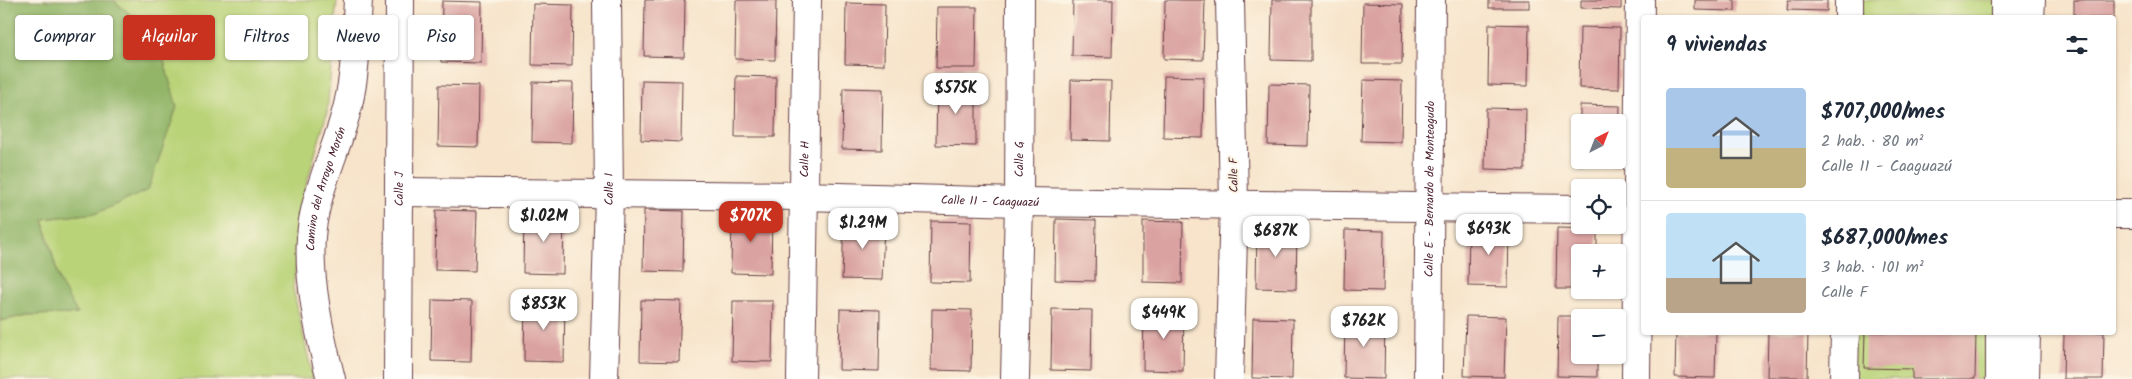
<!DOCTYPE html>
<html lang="es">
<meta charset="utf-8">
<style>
body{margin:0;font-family:Kalam,sans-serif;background:#f6f6f7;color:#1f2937;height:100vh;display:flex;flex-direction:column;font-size:19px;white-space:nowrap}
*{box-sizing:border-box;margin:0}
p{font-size:16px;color:#747a83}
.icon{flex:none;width:28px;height:28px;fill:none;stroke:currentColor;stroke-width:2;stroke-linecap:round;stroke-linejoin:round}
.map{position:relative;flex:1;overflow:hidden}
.details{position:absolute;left:1641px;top:15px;width:475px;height:320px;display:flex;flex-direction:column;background:#fff;border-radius:5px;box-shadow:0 1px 4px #0004}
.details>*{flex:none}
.top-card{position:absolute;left:15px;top:15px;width:475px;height:45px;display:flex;gap:10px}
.needle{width:32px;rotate:42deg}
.fabs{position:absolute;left:1571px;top:114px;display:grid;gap:10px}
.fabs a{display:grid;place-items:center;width:55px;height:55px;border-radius:5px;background:#fff;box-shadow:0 1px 4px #0004;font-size:25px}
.price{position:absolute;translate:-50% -42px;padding:0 11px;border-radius:10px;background:#fff;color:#222;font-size:16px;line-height:32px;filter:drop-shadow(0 1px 2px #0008)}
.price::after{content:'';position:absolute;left:50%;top:30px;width:15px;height:11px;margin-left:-8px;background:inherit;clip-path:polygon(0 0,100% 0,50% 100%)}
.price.active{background:#c8321e;color:#fff}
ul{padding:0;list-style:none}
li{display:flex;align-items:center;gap:15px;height:125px;padding:0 25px}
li+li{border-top:1px solid #e0e1e3}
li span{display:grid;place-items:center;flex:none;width:140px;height:100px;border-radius:5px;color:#555}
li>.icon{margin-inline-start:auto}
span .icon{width:60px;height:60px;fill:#fffc;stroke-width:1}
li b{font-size:21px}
h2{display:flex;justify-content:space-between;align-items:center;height:60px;padding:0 25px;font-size:21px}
.chip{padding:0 18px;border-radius:5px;background:#fff;box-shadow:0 1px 4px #0004;font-size:18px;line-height:45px}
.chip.active{background:#c8321e;color:#fff}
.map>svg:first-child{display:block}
</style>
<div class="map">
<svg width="2132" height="379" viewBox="0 0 2132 379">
<rect width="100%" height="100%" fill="#fcf5e5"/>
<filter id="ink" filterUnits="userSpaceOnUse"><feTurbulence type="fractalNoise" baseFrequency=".02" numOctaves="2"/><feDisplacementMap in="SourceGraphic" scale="10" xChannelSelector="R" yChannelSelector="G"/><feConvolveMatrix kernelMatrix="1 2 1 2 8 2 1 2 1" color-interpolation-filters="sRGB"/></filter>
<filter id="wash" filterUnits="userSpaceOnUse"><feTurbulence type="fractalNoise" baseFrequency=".0096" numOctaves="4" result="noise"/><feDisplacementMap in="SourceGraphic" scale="20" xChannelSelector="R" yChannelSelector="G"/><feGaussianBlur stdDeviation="1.12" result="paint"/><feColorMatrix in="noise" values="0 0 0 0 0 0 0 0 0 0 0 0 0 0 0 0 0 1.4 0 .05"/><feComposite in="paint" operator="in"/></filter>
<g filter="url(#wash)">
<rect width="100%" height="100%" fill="#f7e4cb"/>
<g fill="#b9d378" stroke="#827952">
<polygon points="113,0 337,0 327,113 305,189 293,288 313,379 0,379 0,321 28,315 77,314 60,283 43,219 97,213 157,36"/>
<polygon points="1849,0 2005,0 2005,17 1849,18"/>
<polygon points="1845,333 2000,333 2000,379 1844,379"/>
</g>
<polygon fill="#92b568" stroke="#6e6a4a" points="0,0 113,0 157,36 177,107 148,190 97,213 43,219 60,283 78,314 28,315 0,321"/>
<g id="blocks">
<g fill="#daa3a2">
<polygon points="645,0 685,0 684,57 644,56"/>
<polygon points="736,0 776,0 775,60 735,59"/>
<polygon points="1073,0 1113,0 1112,57 1072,56"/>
<polygon points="1165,0 1205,0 1203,60 1164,59"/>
<polygon points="1272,0 1311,0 1311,61 1271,60"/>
<rect x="1489" y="0" width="40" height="8"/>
<polygon points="1581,0 1621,0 1621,9 1581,8"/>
<polygon points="1695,0 1735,0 1735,11 1695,10"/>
<polygon points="1788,0 1827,0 1827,11 1787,10"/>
<rect x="2074" y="0" width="40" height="18"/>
<polygon points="442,1 482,2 481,63 441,62"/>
<polygon points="846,3 885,4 884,65 845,64"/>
<polygon points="1363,3 1403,4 1402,64 1362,64"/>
<polygon points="533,4 573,5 572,66 532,65"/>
<polygon points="937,7 977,7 976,68 936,68"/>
<polygon points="1489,24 1529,25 1528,86 1488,85"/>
<polygon points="1580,27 1620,28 1619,89 1579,88"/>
<polygon points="736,76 776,77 775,137 735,137"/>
<polygon points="1164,76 1204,77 1203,138 1163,137"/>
<polygon points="642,80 682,81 681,142 641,140"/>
<polygon points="1071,80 1111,81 1110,141 1070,140"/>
<polygon points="1363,80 1402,81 1401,142 1361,141"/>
<polygon points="533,82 573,83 572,143 532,142"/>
<polygon points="1269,84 1309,85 1308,146 1268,145"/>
<polygon points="439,85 479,86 478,147 438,146"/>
<polygon points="937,85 976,85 976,146 936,145"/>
<polygon points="843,88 883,89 882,150 842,149"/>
<polygon points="1580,105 1620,106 1619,148 1618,148 1618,122 1580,122"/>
<polygon points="1486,108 1526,109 1525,170 1485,169"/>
<polygon points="1579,160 1619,160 1619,167 1579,165"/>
<polygon points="436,210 477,211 475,271 435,270"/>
<polygon points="644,210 684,211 683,272 643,271"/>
<polygon points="524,212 564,213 563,274 523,273"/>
<polygon points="732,213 772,214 771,274 731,273"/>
<polygon points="844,219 884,220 882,280 842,279"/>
<polygon points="1056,219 1096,220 1095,281 1055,280"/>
<polygon points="931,221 971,222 970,283 930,282"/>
<polygon points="1143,221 1183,222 1182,283 1143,282"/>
<polygon points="1469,225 1509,226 1508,287 1468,286"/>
<polygon points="1257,227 1297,228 1296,289 1256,288"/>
<polygon points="1557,228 1597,229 1597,252 1580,252 1580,289 1556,289"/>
<polygon points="1345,230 1384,231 1383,291 1344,290"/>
<polygon points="432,300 472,301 471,362 431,361"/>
<polygon points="525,300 565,301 564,362 524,361"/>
<polygon points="641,300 681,301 679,362 640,361"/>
<polygon points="733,301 773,301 772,362 732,361"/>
<polygon points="840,309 880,310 879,371 839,370"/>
<polygon points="932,309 972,310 971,371 931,370"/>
<polygon points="1052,309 1092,310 1091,371 1051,370"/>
<polygon points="1144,309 1184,310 1183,371 1143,370"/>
<polygon points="1466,316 1506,317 1504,377 1464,376"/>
<polygon points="1558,316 1580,316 1580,355 1597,355 1597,377 1557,376"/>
<polygon points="1253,318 1293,319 1292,379 1252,378"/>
<polygon points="1345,318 1385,319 1384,379 1344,378"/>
<polygon points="1676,332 1716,332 1715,378 1675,377"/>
<polygon points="1768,332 1808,332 1807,377 1767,377"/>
<polygon points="1865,332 1976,332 1975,379 1912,379 1912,369 1864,368"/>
<polygon points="2064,332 2104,332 2103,379 2063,379"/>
</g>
</g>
</g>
<g filter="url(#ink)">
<use href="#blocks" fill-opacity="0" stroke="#643d43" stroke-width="1"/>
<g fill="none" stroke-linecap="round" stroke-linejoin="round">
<g stroke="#643d43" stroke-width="30">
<g id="minor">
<polyline points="1849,18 1849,0"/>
<polyline points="2005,18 2005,0"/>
<polyline points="2030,18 2031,0"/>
<path id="s1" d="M400,192l403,4 216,6 561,7"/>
<polyline points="2114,214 2132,214"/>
<path id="s2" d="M331,379c-11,-42 -23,-99 -20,-142 3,-44 27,-89 37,-132 8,-34 8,-70 10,-105"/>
<path id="s3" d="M398,379l2,-379"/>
<path id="s4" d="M604,379l5,-184 -2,-195"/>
<path id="s5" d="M801,379l6,-379"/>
<path id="s6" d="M1015,379l4,-177 1,-202"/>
<polyline points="1229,379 1234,204 1230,0"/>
<path id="s7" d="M1428,379l3,-379"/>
<polyline points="1636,379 1640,0"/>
<polyline points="1844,379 1845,332"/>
<polyline points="2000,379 2000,332"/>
<polyline points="2025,379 2026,332"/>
</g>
</g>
<use href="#minor" stroke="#fff" stroke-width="28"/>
</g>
</g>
<g text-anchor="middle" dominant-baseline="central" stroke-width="4" stroke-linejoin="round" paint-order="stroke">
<g font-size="12" fill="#4a1f2b" stroke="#fcf5e5">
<text stroke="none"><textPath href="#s5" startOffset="220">Calle H</textPath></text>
<text stroke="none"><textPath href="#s6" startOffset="220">Calle G</textPath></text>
<text transform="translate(1234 175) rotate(-91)">Calle F</text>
<text stroke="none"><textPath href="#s2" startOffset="194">Camino del Arroyo Morón</textPath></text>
<text stroke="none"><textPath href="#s3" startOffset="190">Calle J</textPath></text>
<text stroke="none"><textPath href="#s4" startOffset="190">Calle I</textPath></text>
<text stroke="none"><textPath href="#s7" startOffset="190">Calle E - Bernardo de Monteagudo</textPath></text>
<text stroke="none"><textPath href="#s1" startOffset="590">Calle 11 - Caaguazú</textPath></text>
</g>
</g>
</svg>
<div class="fabs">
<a><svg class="needle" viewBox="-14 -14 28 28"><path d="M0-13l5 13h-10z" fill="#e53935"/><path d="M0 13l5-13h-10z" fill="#747a83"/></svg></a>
<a><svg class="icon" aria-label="locate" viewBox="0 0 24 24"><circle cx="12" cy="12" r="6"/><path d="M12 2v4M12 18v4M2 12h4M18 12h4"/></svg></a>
<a>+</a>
<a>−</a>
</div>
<b class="price" style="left:956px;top:115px">$575K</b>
<b class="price" style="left:544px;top:243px">$1.02M</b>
<b class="price active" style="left:751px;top:243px">$707K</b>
<b class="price" style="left:863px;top:250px">$1.29M</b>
<b class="price" style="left:1489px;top:256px">$693K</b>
<b class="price" style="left:1276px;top:258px">$687K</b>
<b class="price" style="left:544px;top:331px">$853K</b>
<b class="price" style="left:1164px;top:340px">$449K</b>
<b class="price" style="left:1364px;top:348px">$762K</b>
<div class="top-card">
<a class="chip">Comprar</a>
<a class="chip active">Alquilar</a>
<a class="chip">Filtros</a>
<a class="chip">Nuevo</a>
<a class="chip">Piso</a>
</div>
<section class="details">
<h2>9 viviendas<svg class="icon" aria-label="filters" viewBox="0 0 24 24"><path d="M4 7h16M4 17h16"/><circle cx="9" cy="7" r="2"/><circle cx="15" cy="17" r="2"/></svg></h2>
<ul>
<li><span style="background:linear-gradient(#a9c7e8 60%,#c2b280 0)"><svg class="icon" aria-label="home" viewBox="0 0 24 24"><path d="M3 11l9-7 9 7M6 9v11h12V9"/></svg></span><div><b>$707,000/mes</b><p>2 hab. · 80 m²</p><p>Calle 11 - Caaguazú</p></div></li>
<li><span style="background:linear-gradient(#bfe0f5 65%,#b9a48a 0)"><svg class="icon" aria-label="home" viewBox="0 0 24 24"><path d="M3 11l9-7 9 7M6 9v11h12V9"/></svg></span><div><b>$687,000/mes</b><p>3 hab. · 101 m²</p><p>Calle F</p></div></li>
</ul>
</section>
</div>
